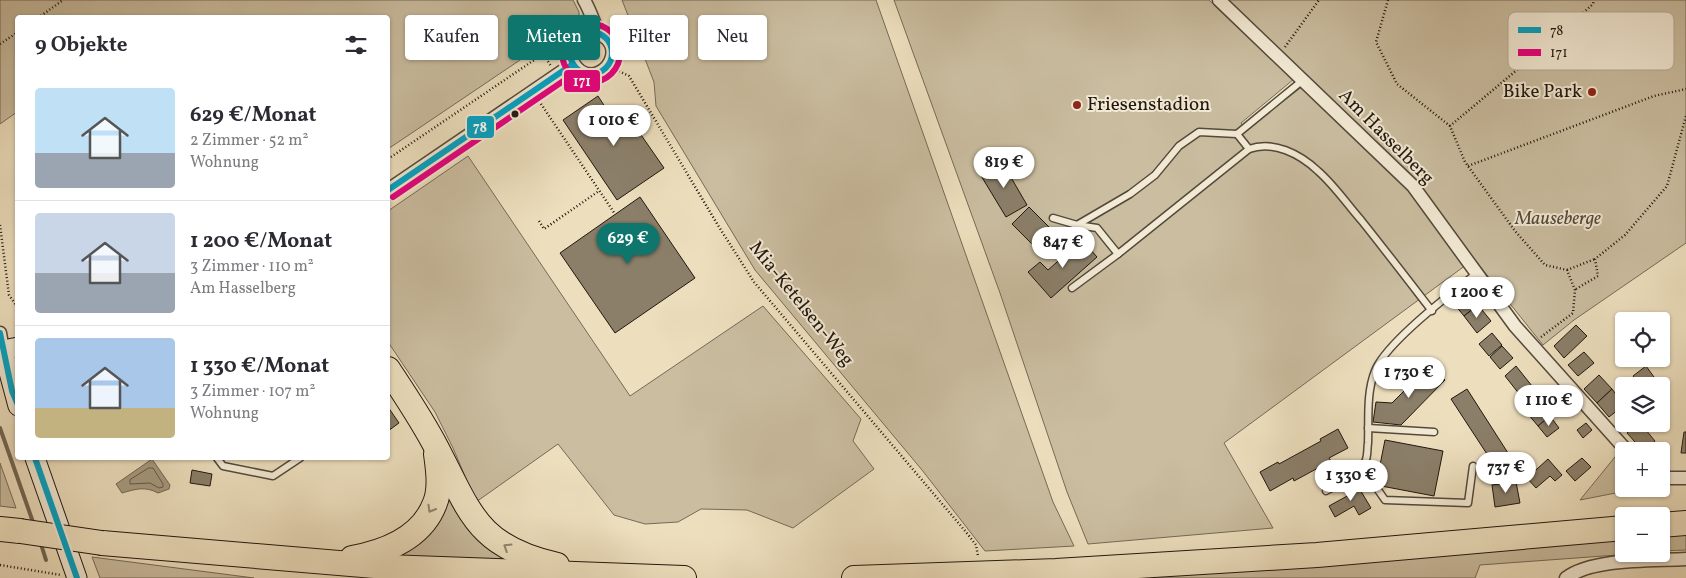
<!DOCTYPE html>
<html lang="de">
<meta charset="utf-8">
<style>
body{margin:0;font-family:Vollkorn,serif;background:#f2f2f3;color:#2b2b33;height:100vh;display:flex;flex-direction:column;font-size:19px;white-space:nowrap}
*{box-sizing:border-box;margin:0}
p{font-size:16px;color:#7c7c81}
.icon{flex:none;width:28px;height:28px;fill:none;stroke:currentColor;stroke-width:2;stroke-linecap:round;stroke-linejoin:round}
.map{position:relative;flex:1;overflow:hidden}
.sheet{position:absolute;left:15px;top:15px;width:375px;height:445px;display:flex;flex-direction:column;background:#fff;border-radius:5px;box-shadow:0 1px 4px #0004}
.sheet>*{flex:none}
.top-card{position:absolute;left:405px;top:15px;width:475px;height:45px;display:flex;gap:10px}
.controls{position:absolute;left:1615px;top:312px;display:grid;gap:10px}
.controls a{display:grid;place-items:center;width:55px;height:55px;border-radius:5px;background:#fff;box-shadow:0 1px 4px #0004;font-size:25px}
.price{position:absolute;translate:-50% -42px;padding:0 11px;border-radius:18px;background:#fff;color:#222;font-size:16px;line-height:32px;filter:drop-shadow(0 1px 2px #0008)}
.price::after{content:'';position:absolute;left:50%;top:30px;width:15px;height:11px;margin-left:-8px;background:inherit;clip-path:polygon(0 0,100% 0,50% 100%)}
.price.on{background:#0f766e;color:#fff}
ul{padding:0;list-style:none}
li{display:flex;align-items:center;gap:15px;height:125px;padding:0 20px}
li+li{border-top:1px solid #e1e1e2}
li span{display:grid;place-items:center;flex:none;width:140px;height:100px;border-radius:5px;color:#555}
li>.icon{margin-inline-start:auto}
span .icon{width:60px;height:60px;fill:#fffc;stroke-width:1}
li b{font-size:21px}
h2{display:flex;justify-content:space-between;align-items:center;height:60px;padding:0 20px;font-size:21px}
.tag{padding:0 18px;border-radius:5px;background:#fff;box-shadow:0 1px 4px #0004;font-size:18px;line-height:45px}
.tag.on{background:#0f766e;color:#fff}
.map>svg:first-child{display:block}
</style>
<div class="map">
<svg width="1686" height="578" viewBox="0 0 1686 578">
<rect width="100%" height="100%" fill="#eddfbe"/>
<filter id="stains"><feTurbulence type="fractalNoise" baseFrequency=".004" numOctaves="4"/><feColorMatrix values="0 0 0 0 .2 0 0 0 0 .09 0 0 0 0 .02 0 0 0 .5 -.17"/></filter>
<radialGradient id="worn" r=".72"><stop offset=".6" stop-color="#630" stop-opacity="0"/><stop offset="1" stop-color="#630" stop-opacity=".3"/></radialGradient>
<g fill="#cabda0" stroke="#756a58">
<polygon points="0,0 573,0 579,12 579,19 572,25 388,149 388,18 18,18 17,112 0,124"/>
<polygon points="622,0 876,0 1053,502 1074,546 985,551 922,470 755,270 656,106 654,82"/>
<polygon points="894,0 1209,0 1294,79 1241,123 1246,130 1303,86 1411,190 1466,265 1224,443 1273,528 1088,544 1067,492 1000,293"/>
<polygon points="1221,0 1686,0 1686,243 1574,320 1543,345 1415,185"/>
<polygon points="468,156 630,396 763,306 861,419 853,441 874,469 793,528 747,510 701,509 678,522 645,524 614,515 558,444 476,502 453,448 435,412 388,342 388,211"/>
<polygon points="1619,452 1624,457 1624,489 1636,489 1580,500"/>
<polygon points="0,463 16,508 0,506"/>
<polygon points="448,482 521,564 386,558"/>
<polygon points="1686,532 1686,550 1661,551 1661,535"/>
<polygon points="1624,538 1624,554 1631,554 1480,565 1475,578 1102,578"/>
<polygon points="92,557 254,578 100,578"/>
</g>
<path fill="#a79b82" stroke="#716654" d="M152,459l18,26 -1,4 -11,4c-13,-7 -22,-4 -36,0l-6,-9z"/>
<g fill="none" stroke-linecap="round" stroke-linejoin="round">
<polygon stroke="#645948" stroke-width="1" points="149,468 153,468 163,484 163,487 159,488 150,483 130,484 130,480"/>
<g stroke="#716654" stroke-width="4">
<polyline points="0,428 34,525"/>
<polyline points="40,541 46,560"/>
</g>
</g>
<g fill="#8b7f6a" stroke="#20170f">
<polygon points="598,96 609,113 621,106 664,168 617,200 563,120"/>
<polygon points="1002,162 1027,205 1006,217 980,174"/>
<polygon points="640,197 695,278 615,333 560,253"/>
<polygon points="1029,207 1052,230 1035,247 1012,224"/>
<polygon points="1082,240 1097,257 1051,298 1028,272 1040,262 1048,270"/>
<polygon points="1465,289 1478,305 1464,316 1451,300"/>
<polygon points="1478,305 1491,321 1477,333 1464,316"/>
<polygon points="1576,325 1587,336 1564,358 1554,346"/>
<polygon points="1492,333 1502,345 1489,356 1479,344"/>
<polygon points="1502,346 1513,358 1500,369 1490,357"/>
<polygon points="1584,352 1594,363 1578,376 1568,365"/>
<polygon points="1430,365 1445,380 1401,425 1373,422 1376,402 1392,403"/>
<polygon points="1516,366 1532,386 1520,395 1505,376"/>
<polygon points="1646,366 1654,377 1641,386 1633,376"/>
<polygon points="1599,375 1612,389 1597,403 1584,389"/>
<polygon points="1467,389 1515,464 1500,474 1451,399"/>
<polygon points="1612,389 1624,405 1609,417 1597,403"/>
<polygon points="1531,393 1541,404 1528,414 1519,402"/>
<polygon points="1541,404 1550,416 1538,426 1528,414"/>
<polygon points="388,407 399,423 388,431"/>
<polygon points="1550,416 1559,428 1547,437 1538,426"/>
<polygon points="1586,423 1592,430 1583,438 1577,430"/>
<polygon points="1637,424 1641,424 1655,441 1643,451 1627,433"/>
<polygon points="1338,429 1348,448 1329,458 1331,461 1294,481 1293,478 1270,491 1260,472 1278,462 1279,464 1321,441 1320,439"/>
<polygon points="1684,432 1686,432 1686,453 1681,453"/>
<polygon points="1385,440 1443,451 1434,496 1376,485"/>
<polygon points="1582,458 1591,467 1575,481 1566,471"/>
<polygon points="1548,459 1562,475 1555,481 1550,476 1536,488 1527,478"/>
<polygon points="192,470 212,474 210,486 190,483"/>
<polygon points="1516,482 1520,503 1495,507 1492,485"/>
<polygon points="1356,483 1371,508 1359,515 1354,506 1335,517 1329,506 1349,495 1346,489"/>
</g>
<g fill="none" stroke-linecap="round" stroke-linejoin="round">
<g stroke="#53493b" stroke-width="9">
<g id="lane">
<path d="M1303,80l-66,54 -38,-2 -20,14 -24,29 -25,19 -53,31 20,3 21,26 131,-105c24,-9 51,5 69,22 16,14 29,33 43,49 24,30 47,60 71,91"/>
<polyline points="1237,134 1249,149"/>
<polyline points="1053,218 1077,225"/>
<polyline points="1072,288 1118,254"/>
<polyline points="1368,428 1434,432"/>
<polyline points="217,458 223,466 273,476 300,458"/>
<polyline points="1362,467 1385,500 1468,503 1473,466"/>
<path d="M1326,491c13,-8 31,-15 39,-29 3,-5 2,-13 3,-19 1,-23 -2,-50 7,-72 10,-27 76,-78 101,-97"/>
</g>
</g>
<g stroke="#53493b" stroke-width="15">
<g id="street">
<path d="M584,0c6,10 9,21 14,31 2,4 6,5 9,8 11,11 4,29 -9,34 -27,11 -45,-43 1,-40"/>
<polyline points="1219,0 1413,186 1515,326 1627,451"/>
<polyline points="388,190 573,64"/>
<polyline points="0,333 3,350"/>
<polyline points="1661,478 1686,478"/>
<path d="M1566,578c27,-20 86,-17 120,-19"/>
</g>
</g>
<g stroke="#20170f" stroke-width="21">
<g id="secondary">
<polyline points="18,347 3,350 18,406"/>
<polyline points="35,458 77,578"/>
</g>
</g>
<g stroke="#20170f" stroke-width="26">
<g id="highway">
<path d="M388,369c16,24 32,48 46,74 36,67 40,103 123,122"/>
<polyline points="1661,525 1686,523"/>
<polyline points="0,529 20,531"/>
<polyline points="102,543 386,567 684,578"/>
<path d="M352,558c33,-6 70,-20 83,-55 6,-15 3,-34 1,-49"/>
<polyline points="854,578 1056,571 1317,555 1624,528"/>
</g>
</g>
<g stroke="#20170f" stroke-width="2.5" stroke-dasharray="1 2.5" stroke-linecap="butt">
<polyline points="1388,0 1376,42 1397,84 1450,126"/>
<polyline points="38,18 63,0"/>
<polyline points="0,44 18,32"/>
<polyline points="1285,47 1319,0"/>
<polyline points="619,71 629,76 719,227 754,282 966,532 976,545 978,556"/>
<polyline points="539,101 615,214"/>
<polyline points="388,159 543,54 551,66"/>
<polyline points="1468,166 1654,96 1686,89"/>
<polyline points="539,221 544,229 599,191"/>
<polyline points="0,225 9,295 18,308"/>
<polyline points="1567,270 1595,259"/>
<polyline points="1576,289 1598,276 1595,259 1625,235 1667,186 1686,116"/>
<polyline points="1541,337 1573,313 1575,290 1567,270 1545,265 1515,231 1465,162 1450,126 1555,38 1593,4 1594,0"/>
<polyline points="0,565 61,575"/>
</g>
<use href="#lane" stroke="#f3ead5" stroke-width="6"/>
<use href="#street" stroke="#f3ead5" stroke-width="12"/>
<use href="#secondary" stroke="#f3ead5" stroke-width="19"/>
<use href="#highway" stroke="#eddfbe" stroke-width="24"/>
<g stroke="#20170f" stroke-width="26" stroke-linecap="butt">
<polyline id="highway-bridge" points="20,531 102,543"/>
</g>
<use href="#highway-bridge" stroke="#eddfbe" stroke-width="24"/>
<g stroke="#f3ead5" stroke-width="10">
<g id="bus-1">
<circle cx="591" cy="53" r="21"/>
<polyline points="388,190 573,64"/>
<polyline points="0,333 12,391 18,405"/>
<polyline points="35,458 77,578"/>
</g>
</g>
<g stroke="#f3ead5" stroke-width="10">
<g id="bus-2">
<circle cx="591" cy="53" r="29"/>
<polyline points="393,197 578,71"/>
</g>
</g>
<use href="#bus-1" stroke="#02a2c4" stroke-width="6"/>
<use href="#bus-2" stroke="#e5007d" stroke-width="6"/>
</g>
<defs><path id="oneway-chevron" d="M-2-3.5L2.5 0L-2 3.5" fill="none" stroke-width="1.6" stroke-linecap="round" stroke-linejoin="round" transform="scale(1.25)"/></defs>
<g stroke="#91856f">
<use href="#oneway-chevron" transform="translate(431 509) rotate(120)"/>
<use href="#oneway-chevron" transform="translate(507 547) rotate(-148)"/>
</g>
<g fill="#8f2418" stroke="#f3ead5" stroke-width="2">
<circle cx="1592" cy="92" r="5"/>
<circle cx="1077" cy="105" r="5"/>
</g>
<circle fill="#20170f" stroke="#f3ead5" stroke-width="2" cx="515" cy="114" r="4.5"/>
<g text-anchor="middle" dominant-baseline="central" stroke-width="4" stroke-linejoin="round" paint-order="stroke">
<g font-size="19" fill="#20170f" stroke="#f3ead5" text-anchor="end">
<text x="1582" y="92">Bike Park</text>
<text x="1087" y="105" text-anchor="start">Friesenstadion</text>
</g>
<g font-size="19" fill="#20170f" stroke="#f3ead5">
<text transform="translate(1386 137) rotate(45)">Am Hasselberg</text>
<text transform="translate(801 304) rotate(51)">Mia-Ketelsen-Weg</text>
</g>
<g font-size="19" font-style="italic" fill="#53493a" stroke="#f3ead5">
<text x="1558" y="219">Mauseberge</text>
</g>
</g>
<rect x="1508" y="12" width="166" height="58" rx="8" fill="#f3ead5" stroke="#b4ab9a" stroke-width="1"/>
<rect x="1518" y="27" width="23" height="6" fill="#02a2c4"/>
<rect x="1518" y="49" width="23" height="7" fill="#e5007d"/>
<g font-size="14" fill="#20170f">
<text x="1550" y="35">78</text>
<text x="1550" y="57">171</text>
</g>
<g stroke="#f3ead5" stroke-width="2">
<rect x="563" y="69" width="38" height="24" rx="5" fill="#e5007d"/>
<rect x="466" y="115" width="29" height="24" rx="5" fill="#02a2c4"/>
</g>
<g font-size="14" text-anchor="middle" font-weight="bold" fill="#fff">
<text x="582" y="86">171</text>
<text x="480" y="132">78</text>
</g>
<rect width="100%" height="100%" filter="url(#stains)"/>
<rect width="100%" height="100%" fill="url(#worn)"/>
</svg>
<div class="controls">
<a><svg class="icon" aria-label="locate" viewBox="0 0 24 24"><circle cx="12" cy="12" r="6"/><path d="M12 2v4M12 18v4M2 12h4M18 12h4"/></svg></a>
<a><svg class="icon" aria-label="layers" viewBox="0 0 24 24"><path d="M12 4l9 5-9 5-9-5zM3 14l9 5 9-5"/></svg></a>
<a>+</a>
<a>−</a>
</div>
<b class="price" style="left:614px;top:147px">1 010 €</b>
<b class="price" style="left:1004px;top:189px">819 €</b>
<b class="price on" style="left:628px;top:265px">629 €</b>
<b class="price" style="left:1063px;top:269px">847 €</b>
<b class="price" style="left:1477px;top:319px">1 200 €</b>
<b class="price" style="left:1409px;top:399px">1 730 €</b>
<b class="price" style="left:1549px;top:427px">1 110 €</b>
<b class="price" style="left:1506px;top:494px">737 €</b>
<b class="price" style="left:1351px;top:502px">1 330 €</b>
<div class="top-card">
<a class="tag">Kaufen</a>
<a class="tag on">Mieten</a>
<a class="tag">Filter</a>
<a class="tag">Neu</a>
</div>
<section class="sheet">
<h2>9 Objekte<svg class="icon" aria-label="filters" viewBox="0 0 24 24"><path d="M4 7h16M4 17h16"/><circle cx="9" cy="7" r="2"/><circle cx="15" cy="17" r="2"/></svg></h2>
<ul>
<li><span style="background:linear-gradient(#bfe0f5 65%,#9aa5b1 0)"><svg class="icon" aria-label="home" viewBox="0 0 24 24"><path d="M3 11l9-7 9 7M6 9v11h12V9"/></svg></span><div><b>629 €/Monat</b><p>2 Zimmer · 52 m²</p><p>Wohnung</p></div></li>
<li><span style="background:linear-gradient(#c9d6e8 60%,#9aa5b1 0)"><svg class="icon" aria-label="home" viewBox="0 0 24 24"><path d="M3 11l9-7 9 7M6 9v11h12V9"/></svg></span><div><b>1 200 €/Monat</b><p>3 Zimmer · 110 m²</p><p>Am Hasselberg</p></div></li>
<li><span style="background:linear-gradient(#a9c7e8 70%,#c2b280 0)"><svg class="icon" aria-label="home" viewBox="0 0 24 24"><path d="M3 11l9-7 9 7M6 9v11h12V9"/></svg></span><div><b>1 330 €/Monat</b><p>3 Zimmer · 107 m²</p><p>Wohnung</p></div></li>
</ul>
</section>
</div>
